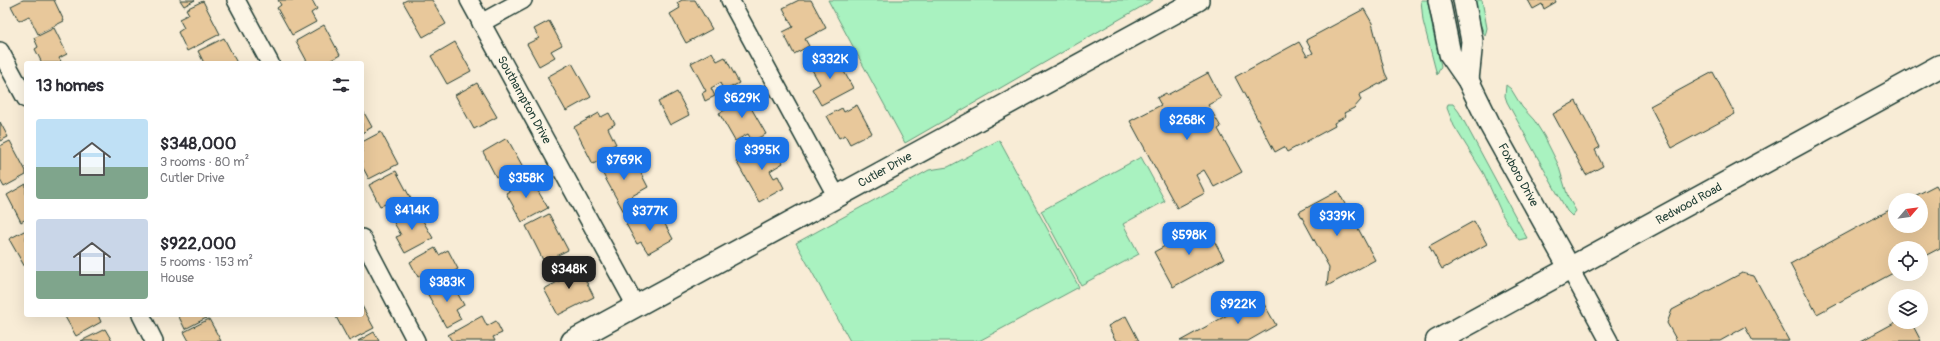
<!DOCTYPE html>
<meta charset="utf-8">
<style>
body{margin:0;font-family:Pangolin,sans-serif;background:#f7f7f7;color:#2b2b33;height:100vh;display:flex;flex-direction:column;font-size:15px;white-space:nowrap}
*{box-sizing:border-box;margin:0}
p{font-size:13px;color:#7c7c81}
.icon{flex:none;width:22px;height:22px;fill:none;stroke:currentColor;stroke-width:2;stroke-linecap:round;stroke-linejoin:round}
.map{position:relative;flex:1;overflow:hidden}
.drawer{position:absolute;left:24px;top:61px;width:340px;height:256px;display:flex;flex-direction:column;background:#fff;border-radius:4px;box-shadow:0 4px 16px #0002}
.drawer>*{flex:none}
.needle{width:26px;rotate:62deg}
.tools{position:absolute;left:1888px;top:193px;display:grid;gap:8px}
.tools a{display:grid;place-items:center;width:40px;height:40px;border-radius:50%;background:#fff;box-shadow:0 4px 16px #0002;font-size:20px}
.price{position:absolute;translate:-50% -34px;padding:0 9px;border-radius:8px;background:#1a73e8;color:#fff;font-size:13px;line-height:26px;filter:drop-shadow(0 1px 2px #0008)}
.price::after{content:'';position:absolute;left:50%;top:24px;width:12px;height:9px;margin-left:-6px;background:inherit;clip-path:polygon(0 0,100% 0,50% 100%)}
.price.on{background:#222;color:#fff}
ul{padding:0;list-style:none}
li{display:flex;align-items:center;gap:12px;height:100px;padding:0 12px}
li span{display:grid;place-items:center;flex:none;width:112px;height:80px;border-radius:4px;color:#555}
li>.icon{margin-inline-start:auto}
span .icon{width:48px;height:48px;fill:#fffc;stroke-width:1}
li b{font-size:17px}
h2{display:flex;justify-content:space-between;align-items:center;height:48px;padding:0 12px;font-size:17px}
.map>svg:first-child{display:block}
</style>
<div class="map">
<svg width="1940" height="341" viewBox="0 0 1940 341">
<rect width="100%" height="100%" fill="#f8ecd6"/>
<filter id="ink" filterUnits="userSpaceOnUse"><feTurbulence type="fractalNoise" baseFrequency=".025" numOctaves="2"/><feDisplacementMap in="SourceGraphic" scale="8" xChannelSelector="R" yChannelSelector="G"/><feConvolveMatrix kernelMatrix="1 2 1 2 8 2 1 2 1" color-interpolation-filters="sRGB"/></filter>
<g filter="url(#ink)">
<g fill="#a9f2c0" stroke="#64987a">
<polygon points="828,0 1153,0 905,143"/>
<polygon points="1421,0 1428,0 1433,31 1441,66 1437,75 1423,21"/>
<polygon points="1475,0 1482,0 1487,28 1485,36 1478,19"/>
<polygon points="1506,85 1511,89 1522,107 1534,120 1544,136 1558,164 1568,197 1576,211 1572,216 1567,211 1507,102 1505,96"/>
<polygon points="1448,104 1453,104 1459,112 1527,238 1519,240 1503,216 1484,174 1454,126 1447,108"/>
<polygon points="999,140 1079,287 979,341 850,341 796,243 929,170 948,167"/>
<polygon points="1141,157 1165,201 1123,224 1139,254 1081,285 1041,211"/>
</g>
<g fill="#e8c89b" stroke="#1f3d34">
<polygon points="23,0 54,0 64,21 38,34 29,16 19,21 11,6"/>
<polygon points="180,0 195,0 184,6"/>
<polygon points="278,0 312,0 317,9 311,13 316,22 292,35 277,8 281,5"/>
<polygon points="407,0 432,0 446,24 423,37 403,2"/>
<polygon points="682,0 695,0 712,29 686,43 670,14 680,8 677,3"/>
<polygon points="799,0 811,0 826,28 805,39 809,46 794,54 783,32 793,27 783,8"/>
<polygon points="1528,0 1555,0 1556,2 1544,9 1542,4 1533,9"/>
<polygon points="203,1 220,34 187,51 178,32 184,28 179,19 189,14 186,9"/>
<polygon points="1364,9 1372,23 1385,73 1388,79 1359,95 1361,100 1354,108 1344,113 1346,116 1334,123 1335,126 1287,152 1284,147 1275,152 1235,77 1299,42 1307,56 1313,53 1306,40"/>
<polygon points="549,21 562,45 551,51 555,57 539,66 527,44 539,38 534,29"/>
<polygon points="324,25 340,55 326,63 308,63 296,41"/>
<polygon points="54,28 67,54 59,58 62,63 42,63 35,49 38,47 34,38"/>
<polygon points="224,38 237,63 204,63 198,51"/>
<polygon points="455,42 471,71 447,84 431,56"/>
<polygon points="712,52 717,61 725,57 739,83 724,91 720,83 711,88 715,96 705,101 702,93 706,91 691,63"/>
<polygon points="835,55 853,88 821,105 812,89 820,84 811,68"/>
<polygon points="572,63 591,97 566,111 547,77"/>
<polygon points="1713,72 1735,114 1672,148 1650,106"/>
<polygon points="1208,73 1221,98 1208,105 1221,127 1218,129 1242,172 1214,187 1204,170 1196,175 1205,193 1177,208 1130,121 1161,105 1157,98 1166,93 1167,95"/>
<polygon points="477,83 497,117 474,129 455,95"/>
<polygon points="677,92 689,115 670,125 658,102"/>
<polygon points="742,92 766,134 752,141 748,134 735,141 719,113 731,107 728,100"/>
<polygon points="1576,101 1600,147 1595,150 1603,166 1586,175 1553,114"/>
<polygon points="857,105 872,133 850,144 845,135 839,138 827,116 842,108 844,112"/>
<polygon points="362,109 372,127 362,133"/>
<polygon points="599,113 601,117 609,113 615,124 608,128 616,144 605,149 609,156 593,164 574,127"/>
<polygon points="0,122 8,137 0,141"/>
<polygon points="381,132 398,164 369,179 362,166 362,142"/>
<polygon points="507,138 523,167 507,175 505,172 496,177 483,152"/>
<polygon points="10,141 26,171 26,175 4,187 0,180 0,146"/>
<polygon points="771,142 783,163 770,171 774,178 778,176 784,188 759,202 736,161"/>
<polygon points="632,156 648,187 632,196 636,205 624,212 599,167 615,159 618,164"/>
<polygon points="396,171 411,199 390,211 386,204 380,206 369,185"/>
<polygon points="528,174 548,208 522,222 506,193 517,187 514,182"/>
<polygon points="26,184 26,219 21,222 7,195"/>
<polygon points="1936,185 1940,192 1940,248 1921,258 1921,248 1895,248 1895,272 1817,314 1790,264 1895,207 1895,226 1921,226 1921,200 1907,200"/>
<polygon points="1338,191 1375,260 1327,286 1329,267 1299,212"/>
<polygon points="416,209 433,238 405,253 396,237 401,235 393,221"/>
<polygon points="659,213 673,239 648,253 641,242 637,244 626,224 643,216 645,221"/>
<polygon points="549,214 568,250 544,262 526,226"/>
<polygon points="1474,221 1487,244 1442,269 1429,246"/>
<polygon points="1205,224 1224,259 1173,287 1154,252"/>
<polygon points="26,230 26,269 9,239"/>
<polygon points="435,248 439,255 448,250 458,269 428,286 422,275 418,277 410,262"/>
<polygon points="577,263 594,297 558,315 544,289 563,279 559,272"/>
<polygon points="1742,273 1754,276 1789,341 1753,341 1745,327 1720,341 1677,341 1667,323 1672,310"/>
<polygon points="450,280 464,305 456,310 461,319 446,327 427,293"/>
<polygon points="1260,297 1276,325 1248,341 1180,341"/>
<polygon points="362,306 374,328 349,341 335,315 362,315"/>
<polygon points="64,315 98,315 101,322 76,336"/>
<polygon points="178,315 212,315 185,329"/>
<polygon points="482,316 487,326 496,321 502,333 493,337 495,341 452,341 448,335"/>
<polygon points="1126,316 1139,341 1116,341 1108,326"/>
<polygon points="209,319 221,341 189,341 184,332"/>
<polygon points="1896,322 1911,322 1921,341 1861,341"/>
<polygon points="105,329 112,341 81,341"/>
<polygon points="374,332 379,341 358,341"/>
</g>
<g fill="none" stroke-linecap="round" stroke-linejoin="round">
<g stroke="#1f3d34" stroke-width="20">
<g id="minor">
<polyline points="236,0 270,63"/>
<polyline points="469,0 636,306"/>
<polyline points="730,0 837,197"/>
<polyline points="481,23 523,0"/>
<polyline points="0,51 26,99"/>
<polyline points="362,238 416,341"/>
<polyline points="1570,269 1609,341"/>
<polyline points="141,315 154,341"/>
</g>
</g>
<g stroke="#1f3d34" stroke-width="24">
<g id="tertiary">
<polyline points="1439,0 1450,54 1468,80 1490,125 1570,269"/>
<polyline points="1464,0 1472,41 1468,80"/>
<polyline points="572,341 1198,0"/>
</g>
</g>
<g stroke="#1f3d34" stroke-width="25">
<polyline id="secondary" points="1437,341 1940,66"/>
</g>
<use href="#minor" stroke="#fcf5e5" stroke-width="17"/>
<use href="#tertiary" stroke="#fcf5e5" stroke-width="21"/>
<use href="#secondary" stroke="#fcf5e5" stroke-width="22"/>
</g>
</g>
<g text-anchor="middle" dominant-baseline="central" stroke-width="3.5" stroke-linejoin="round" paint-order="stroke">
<g font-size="12" fill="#1f3d34" stroke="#fcf5e5">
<text transform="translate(524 100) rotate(61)">Southampton Drive</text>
<text transform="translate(885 170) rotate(-29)">Cutler Drive</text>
<text transform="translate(1518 175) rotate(61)">Foxboro Drive</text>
<text transform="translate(1689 204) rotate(-29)">Redwood Road</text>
</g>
</g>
</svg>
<div class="tools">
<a><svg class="needle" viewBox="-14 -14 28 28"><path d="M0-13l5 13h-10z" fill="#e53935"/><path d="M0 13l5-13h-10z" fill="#7c7c81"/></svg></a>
<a><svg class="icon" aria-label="locate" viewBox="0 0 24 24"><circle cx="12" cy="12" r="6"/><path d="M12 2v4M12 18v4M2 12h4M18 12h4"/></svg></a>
<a><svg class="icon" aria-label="layers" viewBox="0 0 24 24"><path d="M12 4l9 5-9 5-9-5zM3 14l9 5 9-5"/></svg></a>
</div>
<b class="price" style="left:830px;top:80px">$332K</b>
<b class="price" style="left:742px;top:119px">$629K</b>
<b class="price" style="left:1187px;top:141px">$268K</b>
<b class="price" style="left:762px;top:171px">$395K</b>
<b class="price" style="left:624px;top:181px">$769K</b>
<b class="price" style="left:526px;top:199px">$358K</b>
<b class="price" style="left:412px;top:231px">$414K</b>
<b class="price" style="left:650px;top:232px">$377K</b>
<b class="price" style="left:1337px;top:237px">$339K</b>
<b class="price" style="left:1189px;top:256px">$598K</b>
<b class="price on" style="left:569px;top:290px">$348K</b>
<b class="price" style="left:447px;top:303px">$383K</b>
<b class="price" style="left:1238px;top:325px">$922K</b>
<section class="drawer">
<h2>13 homes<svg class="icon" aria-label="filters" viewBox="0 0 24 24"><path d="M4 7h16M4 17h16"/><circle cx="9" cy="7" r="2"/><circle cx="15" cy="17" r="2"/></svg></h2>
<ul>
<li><span style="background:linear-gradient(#bfe0f5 60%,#7fa58c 0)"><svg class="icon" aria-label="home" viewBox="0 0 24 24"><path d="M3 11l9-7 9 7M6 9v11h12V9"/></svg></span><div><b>$348,000</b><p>3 rooms · 80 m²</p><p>Cutler Drive</p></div></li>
<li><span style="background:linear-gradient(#c9d6e8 65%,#7fa58c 0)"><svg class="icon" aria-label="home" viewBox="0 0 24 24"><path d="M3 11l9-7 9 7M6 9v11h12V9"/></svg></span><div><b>$922,000</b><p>5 rooms · 153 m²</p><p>House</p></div></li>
</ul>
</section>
</div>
